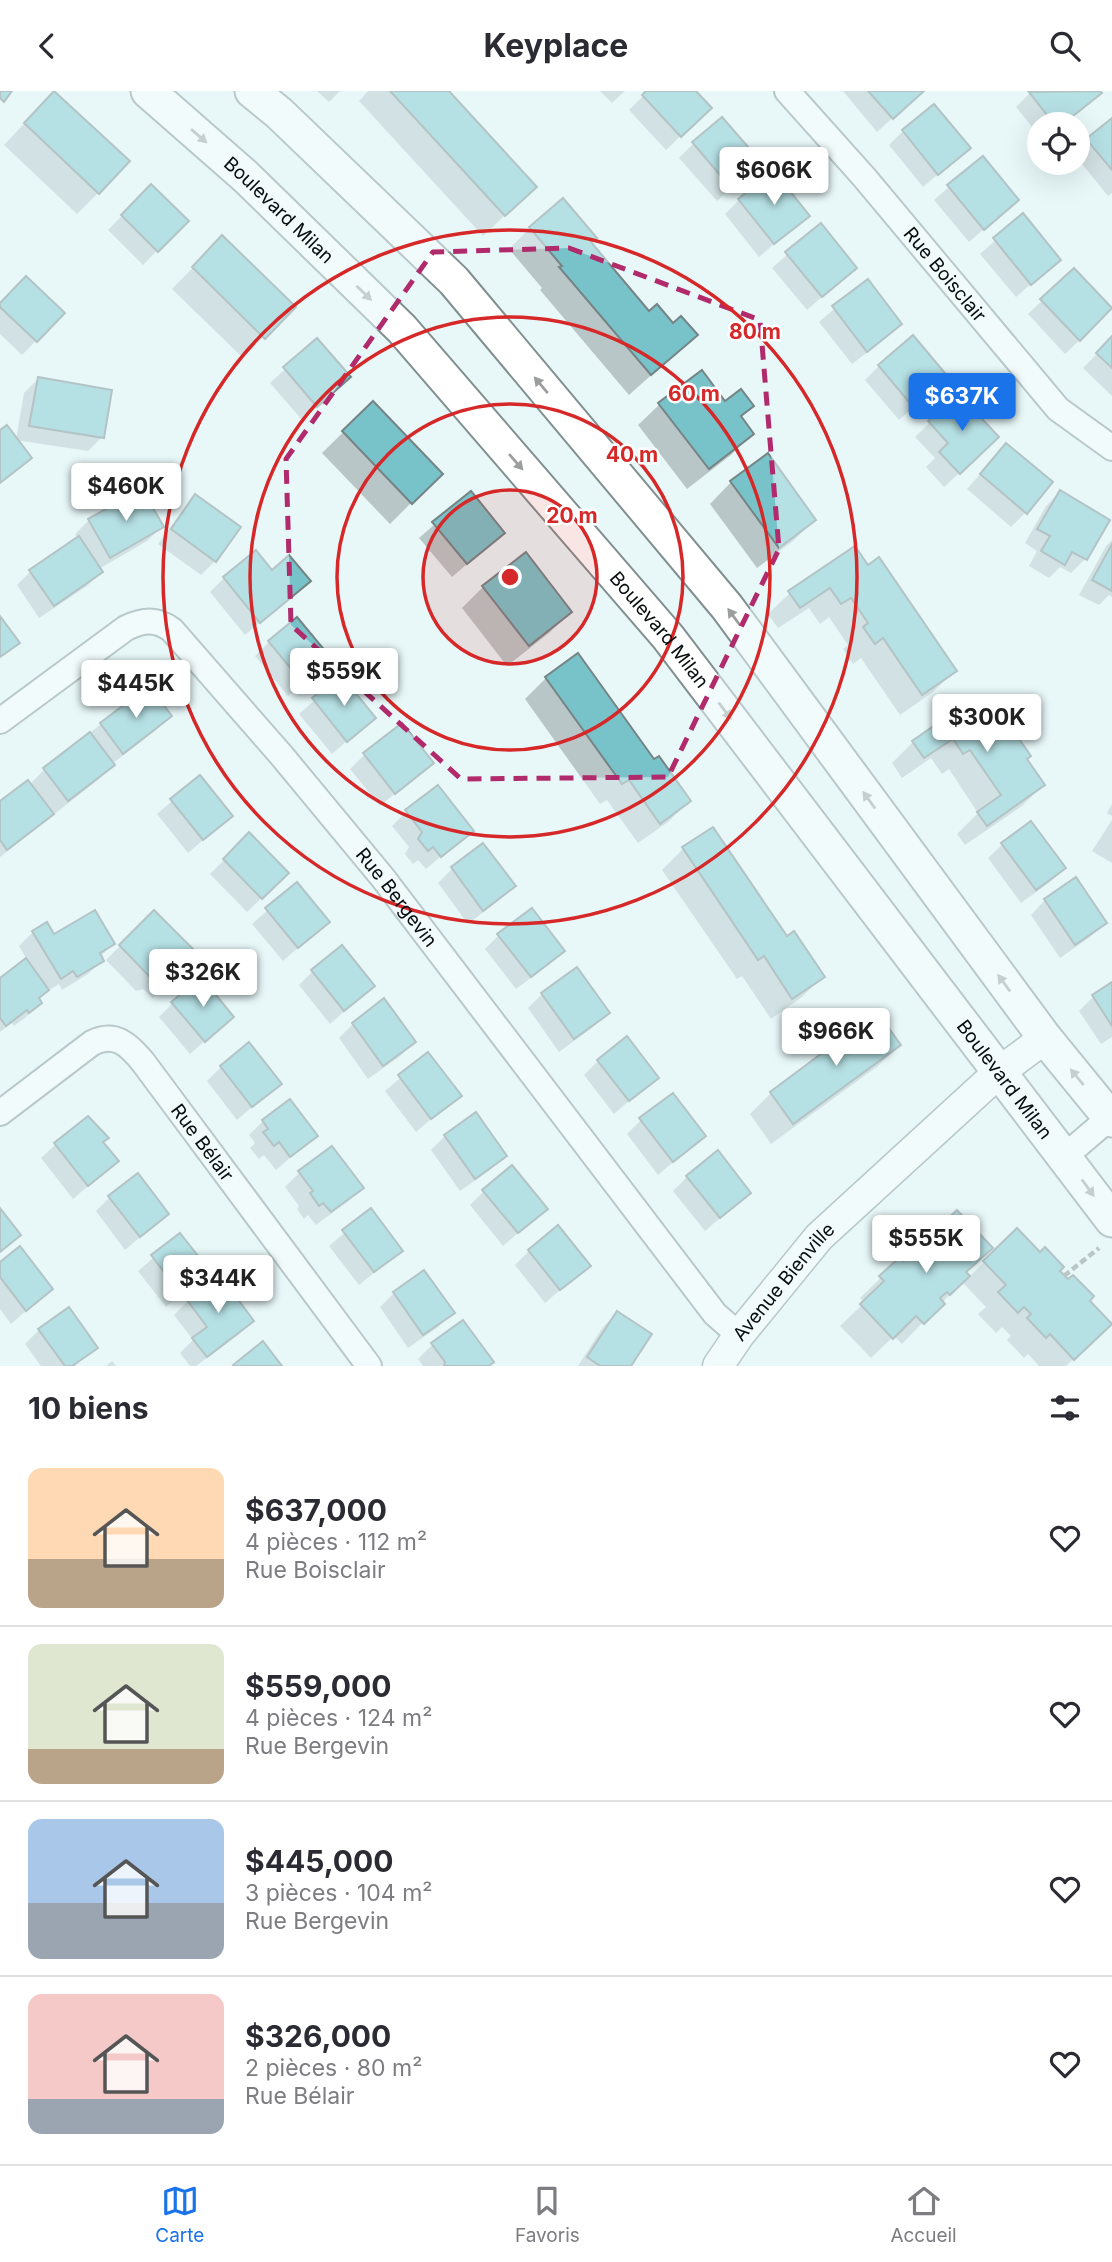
<!DOCTYPE html>
<html lang="fr">
<meta charset="utf-8">
<style>
body{margin:0;font-family:Inter,sans-serif;background:#f7f7f7;color:#2b2b33;height:100vh;display:flex;flex-direction:column;font-size:26px;white-space:nowrap}
*{box-sizing:border-box;margin:0}
p{font-size:23px;color:#7c7c81}
.icon{flex:none;width:38px;height:38px;fill:none;stroke:currentColor;stroke-width:2;stroke-linecap:round;stroke-linejoin:round}
.map{position:relative;height:1275px;overflow:hidden}
.sheet{display:flex;flex-direction:column;background:#fff;flex:1}
.sheet>*{flex:none}
.fabs{position:absolute;left:1027px;top:21px;display:grid;gap:14px}
.fabs a{display:grid;place-items:center;width:63px;height:63px;border-radius:50%;background:#fff;box-shadow:0 7px 28px #0002;font-size:35px}
.price{position:absolute;translate:-50% -60px;padding:0 16px;border-radius:7px;background:#fff;color:#222;font-size:23px;line-height:46px;filter:drop-shadow(0 2px 4px #0008)}
.price::after{content:'';position:absolute;left:50%;top:42px;width:21px;height:16px;margin-left:-10px;background:inherit;clip-path:polygon(0 0,100% 0,50% 100%)}
.price.current{background:#1a73e8;color:#fff}
ul{padding:0;list-style:none}
li{display:flex;align-items:center;gap:21px;height:175px;padding:0 28px}
li+li{border-top:2px solid #e1e1e2}
li span{display:grid;place-items:center;flex:none;width:196px;height:140px;border-radius:14px;color:#555}
li>.icon{margin-inline-start:auto}
span .icon{width:84px;height:84px;fill:#fffc;stroke-width:1}
li b{font-size:30px}
h2{display:flex;justify-content:space-between;align-items:center;height:84px;padding:0 28px;font-size:30px}
header{display:flex;justify-content:space-between;align-items:center;height:91px;padding:0 28px;background:#fff;font-size:32px;font-weight:700}
.dock{display:flex;justify-content:space-around;align-items:center;height:98px;border-top:2px solid #e1e1e2;background:#fff;font-size:19px;color:#7c7c81}
.dock a{display:grid;justify-items:center;gap:4px}
.dock .current{color:#1a73e8}
.map>svg:first-child{display:block}
</style>
<header><svg class="icon" aria-label="back" viewBox="0 0 24 24"><path d="M15 5l-7 7 7 7"/></svg>Keyplace<svg class="icon" aria-label="search" viewBox="0 0 24 24"><circle cx="10" cy="10" r="6"/><path d="M15 15l6 6"/></svg></header>
<div class="map">
<svg width="1112" height="1275" viewBox="0 0 1112 1275">
<rect width="100%" height="100%" fill="#e8f8f9"/>
<g fill="#0003">
<polygon points="317,0 340,0 329,11"/>
<polygon points="368,0 446,0 535,96 483,145 359,10"/>
<polygon points="600,0 625,0 612,12"/>
<polygon points="648,0 693,0 695,31 666,59 629,19"/>
<polygon points="843,0 922,0 877,41"/>
<polygon points="1032,0 1098,0 1100,2 1064,33 1040,33 1040,46 1016,16"/>
<polygon points="33,23 98,102 77,123 4,54"/>
<polygon points="1112,29 1112,102 1108,105 1078,68 1078,58"/>
<polygon points="903,40 969,57 923,96 889,54"/>
<polygon points="693,53 745,86 717,110 679,67"/>
<polygon points="982,67 1017,109 969,151 934,109"/>
<polygon points="151,95 186,130 143,174 108,139"/>
<polygon points="739,109 807,124 759,166 725,123"/>
<polygon points="1023,125 1059,168 1016,206 980,163"/>
<polygon points="820,135 855,177 807,219 772,177"/>
<polygon points="530,137 589,152 649,222 696,244 629,304 540,199 542,197 509,158"/>
<polygon points="222,147 293,216 243,267 172,198"/>
<polygon points="1074,179 1111,219 1065,263 1028,223"/>
<polygon points="867,190 900,233 886,247 852,273 819,231"/>
<polygon points="0,214 63,222 22,264 0,243"/>
<polygon points="1112,247 1112,305 1083,277"/>
<polygon points="317,249 349,286 302,329 270,292"/>
<polygon points="879,275 947,287 899,329 865,289"/>
<polygon points="38,288 102,346 88,360 16,349 24,302"/>
<polygon points="958,304 983,360 944,396 926,376 935,367 915,346"/>
<polygon points="373,312 440,383 390,433 322,362"/>
<polygon points="725,312 752,314 740,327 752,343 731,364 687,398 638,334 660,313"/>
<polygon points="1006,354 1025,422 1011,436 967,398"/>
<polygon points="731,391 814,429 793,450 757,477 710,413"/>
<polygon points="1060,401 1108,429 1085,468 1071,482 1060,476 1049,487 1029,475 1037,460 1025,452 1046,415"/>
<polygon points="471,402 503,442 452,486 419,447"/>
<polygon points="196,406 215,470 201,484 158,453 182,420"/>
<polygon points="89,429 161,436 147,450 99,478 101,481 87,495 39,527 17,494 31,480 78,448 75,443"/>
<polygon points="1112,449 1112,506 1109,504 1099,514 1079,504 1106,455"/>
<polygon points="868,476 954,580 933,601 900,624 861,567 853,573 843,558 848,554 829,526 820,533 809,517 778,537 768,523 790,502"/>
<polygon points="272,481 308,490 245,544 210,501 224,487"/>
<polygon points="483,496 570,521 549,542 507,575 462,517"/>
<polygon points="269,551 330,568 288,605 255,565"/>
<polygon points="340,587 373,627 332,663 299,623"/>
<polygon points="546,587 654,670 689,710 668,731 638,752 607,709 600,713 525,608"/>
<polygon points="977,607 1043,694 1022,715 965,754 957,743 978,722 949,678 942,683 931,667 902,687 892,672 913,651"/>
<polygon points="170,625 156,639 112,673 99,688 0,766 0,712 29,694 44,679 101,633"/>
<polygon points="364,664 431,672 380,715 350,678"/>
<polygon points="200,686 231,725 188,762 157,723"/>
<polygon points="1112,713 1112,725 1107,722"/>
<polygon points="406,721 472,739 426,778 418,769 413,773 405,763 409,756 392,735"/>
<polygon points="1112,729 1112,772 1092,760"/>
<polygon points="713,738 787,847 823,885 802,906 771,928 742,885 737,888 662,779 683,758"/>
<polygon points="249,744 287,782 247,821 210,783"/>
<polygon points="1003,753 1064,777 1050,791 1021,812 988,767"/>
<polygon points="483,754 513,795 499,809 468,833 438,792 452,778"/>
<polygon points="1076,789 1105,832 1090,846 1060,867 1031,824 1045,809"/>
<polygon points="297,794 327,831 283,870 252,833"/>
<polygon points="154,821 196,864 153,907 143,898 136,900 106,869"/>
<polygon points="33,841 113,853 100,866 102,869 88,883 62,899 59,893 46,901 38,909 40,912 26,926 14,935 12,932 0,941 0,889 27,869 19,855"/>
<polygon points="499,844 562,860 548,874 516,898 485,858"/>
<polygon points="313,880 373,895 330,933 299,894"/>
<polygon points="1112,893 1112,946 1101,953 1079,920 1093,906"/>
<polygon points="542,903 607,922 593,936 559,961 528,917"/>
<polygon points="173,912 232,926 190,963 159,926"/>
<polygon points="353,933 414,951 400,965 368,988 339,947"/>
<polygon points="899,954 878,975 771,1053 750,1023 771,1002"/>
<polygon points="428,963 459,1004 416,1041 385,1000"/>
<polygon points="598,970 656,986 614,1023 584,984"/>
<polygon points="221,976 279,993 237,1029 207,990"/>
<polygon points="290,1010 315,1045 276,1079 264,1064 259,1068 250,1057 255,1052 249,1044 263,1030"/>
<polygon points="476,1024 504,1065 490,1079 460,1100 431,1059 445,1045"/>
<polygon points="641,1029 704,1045 658,1084 627,1043"/>
<polygon points="102,1051 117,1070 73,1108 41,1067 56,1053"/>
<polygon points="332,1057 361,1097 347,1111 316,1134 308,1124 304,1128 297,1118 299,1115 285,1096 299,1082"/>
<polygon points="687,1086 749,1102 705,1140 673,1100"/>
<polygon points="484,1100 546,1118 503,1155 470,1114"/>
<polygon points="110,1106 167,1123 125,1159 96,1120"/>
<polygon points="370,1120 401,1160 359,1194 329,1155"/>
<polygon points="929,1139 969,1186 1017,1139 1110,1233 1066,1275 1039,1275 1028,1263 1024,1267 1007,1249 1011,1245 1002,1236 996,1242 978,1223 986,1216 962,1191 902,1253 894,1245 871,1267 840,1235 864,1212 860,1207"/>
<polygon points="180,1144 208,1180 166,1216 138,1180"/>
<polygon points="529,1160 589,1174 545,1212 515,1174"/>
<polygon points="0,1173 51,1198 11,1233 0,1218"/>
<polygon points="424,1181 452,1222 438,1236 408,1257 380,1216 394,1202"/>
<polygon points="188,1210 252,1230 238,1244 196,1275 190,1275 180,1262 193,1249 174,1224"/>
<polygon points="617,1222 650,1244 629,1275 578,1275 603,1236"/>
<polygon points="39,1239 95,1256 75,1275 41,1275 25,1253"/>
<polygon points="432,1254 492,1271 488,1275 423,1275 418,1268"/>
<polygon points="112,1270 116,1275 106,1275"/>
</g>
<g fill="#78c3c9" stroke="#768485" stroke-width="2">
<polygon points="0,0 12,0 4,11 0,7"/>
<polygon points="54,0 130,70 99,103 24,32"/>
<polygon points="390,0 449,0 537,96 505,125"/>
<polygon points="646,0 696,0 712,17 681,46 642,4"/>
<polygon points="868,0 924,0 893,28"/>
<polygon points="1100,0 1102,2 1063,33 1054,33 1029,1"/>
<polygon points="934,13 971,57 938,84 902,39"/>
<polygon points="722,26 762,72 732,98 692,51"/>
<polygon points="1112,27 1112,79 1086,48"/>
<polygon points="983,65 1019,109 984,139 947,94"/>
<polygon points="773,79 810,125 774,153 738,108"/>
<polygon points="151,93 189,130 158,161 121,124"/>
<polygon points="563,107 597,147 591,151 649,220 657,213 673,232 681,225 698,244 651,284 559,176 562,175 529,136"/>
<polygon points="1023,122 1061,169 1031,194 993,147"/>
<polygon points="821,132 857,177 822,206 785,161"/>
<polygon points="222,144 296,216 265,248 192,176"/>
<polygon points="1074,177 1112,217 1080,250 1040,208"/>
<polygon points="26,185 65,222 37,251 0,216 0,212"/>
<polygon points="868,188 902,233 867,261 832,215"/>
<polygon points="913,244 949,287 914,317 878,274"/>
<polygon points="1112,245 1112,277 1096,262"/>
<polygon points="317,247 351,286 317,316 283,276"/>
<polygon points="702,279 725,310 741,298 754,315 741,325 754,343 709,378 658,312"/>
<polygon points="38,286 112,299 104,347 29,335"/>
<polygon points="958,302 999,346 960,383 939,361 948,352 928,330"/>
<polygon points="373,310 443,383 412,413 342,340"/>
<polygon points="7,334 32,367 0,392 0,339"/>
<polygon points="1006,352 1053,391 1027,423 980,383"/>
<polygon points="768,362 816,429 779,457 730,390"/>
<polygon points="142,398 164,436 110,467 88,428"/>
<polygon points="1060,399 1110,429 1087,469 1072,461 1065,474 1041,460 1050,445 1037,438"/>
<polygon points="471,400 505,442 467,473 432,431"/>
<polygon points="195,403 241,436 216,471 171,438"/>
<polygon points="79,445 103,481 54,515 29,479"/>
<polygon points="1112,453 1112,500 1092,489"/>
<polygon points="855,455 868,474 879,466 957,580 922,604 883,547 875,553 863,536 868,532 851,507 841,513 830,497 800,517 788,500"/>
<polygon points="256,459 272,479 289,464 311,490 260,532 223,486"/>
<polygon points="526,461 572,521 529,555 482,495"/>
<polygon points="0,525 20,552 0,566"/>
<polygon points="297,526 332,568 303,592 268,550"/>
<polygon points="578,562 654,668 659,665 691,710 660,733 629,689 622,693 545,586"/>
<polygon points="341,584 376,627 347,651 312,607"/>
<polygon points="149,595 172,625 123,663 100,632"/>
<polygon points="977,605 991,625 999,619 1031,665 1027,668 1045,694 987,735 977,721 1001,704 970,659 963,663 953,648 924,667 912,650"/>
<polygon points="402,632 434,672 395,703 363,662"/>
<polygon points="90,641 115,674 68,710 43,677"/>
<polygon points="200,684 233,725 203,749 170,708"/>
<polygon points="28,689 54,723 7,759 0,749 0,710"/>
<polygon points="438,694 474,740 441,766 433,756 428,760 418,748 422,741 405,719"/>
<polygon points="1031,730 1066,777 1036,799 1001,752"/>
<polygon points="713,736 787,845 794,840 825,886 792,908 764,865 758,869 682,756"/>
<polygon points="249,741 289,782 262,808 223,768"/>
<polygon points="483,752 516,795 483,820 451,776"/>
<polygon points="1076,786 1107,832 1075,854 1044,808"/>
<polygon points="297,791 330,831 298,857 265,817"/>
<polygon points="532,817 565,860 531,886 497,843"/>
<polygon points="95,819 115,853 100,862 104,870 77,886 73,880 61,888 32,840 47,831 54,843"/>
<polygon points="154,819 199,864 168,895 158,885 151,887 119,854"/>
<polygon points="342,854 375,895 344,920 311,879"/>
<polygon points="26,867 49,899 39,907 42,912 29,922 27,919 6,935 0,927 0,887"/>
<polygon points="577,876 610,922 574,948 541,902"/>
<polygon points="201,886 234,926 205,951 171,911"/>
<polygon points="1112,891 1112,935 1092,904"/>
<polygon points="384,907 416,951 383,975 352,932"/>
<polygon points="877,921 901,954 793,1033 770,1001"/>
<polygon points="627,945 659,987 629,1010 597,969"/>
<polygon points="249,951 282,993 252,1016 220,975"/>
<polygon points="428,961 462,1005 431,1028 398,984"/>
<polygon points="673,1002 706,1045 673,1071 639,1027"/>
<polygon points="290,1008 318,1045 290,1066 279,1051 274,1055 263,1041 268,1038 262,1029"/>
<polygon points="476,1021 507,1065 475,1088 444,1044"/>
<polygon points="88,1025 109,1047 103,1051 119,1070 88,1095 54,1052"/>
<polygon points="332,1055 364,1097 331,1121 323,1112 319,1115 310,1102 313,1100 298,1080"/>
<polygon points="718,1059 751,1102 720,1127 686,1085"/>
<polygon points="512,1074 548,1118 518,1142 482,1099"/>
<polygon points="138,1082 169,1123 140,1146 108,1105"/>
<polygon points="0,1117 21,1144 0,1161"/>
<polygon points="371,1117 403,1160 374,1181 342,1139"/>
<polygon points="957,1119 993,1157 966,1181 970,1185 950,1204 947,1201 940,1207 945,1213 924,1233 916,1225 893,1248 860,1213 884,1190 879,1185 900,1166 903,1170 912,1162 907,1157 929,1137 934,1141"/>
<polygon points="558,1134 591,1175 560,1199 528,1159"/>
<polygon points="1017,1137 1040,1161 1045,1156 1064,1176 1060,1180 1068,1188 1073,1184 1094,1205 1090,1210 1112,1233 1074,1269 1050,1243 1046,1247 1027,1227 1031,1223 1024,1216 1018,1222 998,1201 1006,1194 983,1170"/>
<polygon points="180,1142 210,1180 181,1203 151,1164"/>
<polygon points="20,1155 53,1198 26,1220 0,1186 0,1171"/>
<polygon points="424,1179 455,1222 423,1244 393,1201"/>
<polygon points="220,1184 254,1230 207,1266 192,1247 207,1236 187,1209"/>
<polygon points="69,1216 98,1257 72,1275 65,1275 38,1238"/>
<polygon points="617,1220 652,1243 631,1275 600,1275 587,1266"/>
<polygon points="463,1229 494,1271 489,1275 444,1275 445,1271 431,1252"/>
<polygon points="263,1250 282,1275 234,1275 233,1274"/>
</g>
<g fill="none" stroke-linecap="round" stroke-linejoin="round">
<g stroke="#818f90" stroke-width="28">
<g id="minor">
<path id="s1" d="M787,0l77,86 194,232 54,39"/>
<path id="s2" d="M0,630l126,-93c17,-8 30,-10 46,2l110,126 101,122 332,436 24,21"/>
<path id="s3" d="M0,1022l92,-70c23,-12 37,2 51,19l226,304"/>
<polyline points="1065,1065 1112,1025"/>
</g>
</g>
<g stroke="#818f90" stroke-width="33">
<g id="tertiary">
<path id="s4" d="M718,1275l21,-31 80,-98 179,-164 47,-35"/>
</g>
</g>
<g stroke="#818f90" stroke-width="37">
<g id="secondary">
<path id="s5" d="M148,0l97,85 157,153 266,308 444,583"/>
<polyline points="252,0 279,22 454,190 727,516 1045,947 1112,1029"/>
</g>
</g>
<g stroke="#7f8a8b" stroke-width="4.5" stroke-dasharray="7 3.5" stroke-linecap="butt">
<polyline points="879,1135 907,1167"/>
<polyline points="1064,1185 1099,1157"/>
</g>
<use href="#minor" stroke="#fff" stroke-width="24"/>
<use href="#tertiary" stroke="#fff" stroke-width="30"/>
<use href="#secondary" stroke="#fff" stroke-width="33"/>
</g>
<defs><path id="oneway-solid" d="M-6-.8H1V-3.2L6.5 0L1 3.2V.8H-6Z" transform="scale(1.75)"/></defs>
<g fill="#9c9e9e">
<use href="#oneway-solid" transform="translate(199 45) rotate(41)"/>
<use href="#oneway-solid" transform="translate(364 202) rotate(44)"/>
<use href="#oneway-solid" transform="translate(541 294) rotate(-130)"/>
<use href="#oneway-solid" transform="translate(516 371) rotate(49)"/>
<use href="#oneway-solid" transform="translate(734 526) rotate(-126)"/>
<use href="#oneway-solid" transform="translate(725 620) rotate(53)"/>
<use href="#oneway-solid" transform="translate(869 709) rotate(-126)"/>
<use href="#oneway-solid" transform="translate(1004 892) rotate(-126)"/>
<use href="#oneway-solid" transform="translate(1077 986) rotate(-129)"/>
<use href="#oneway-solid" transform="translate(1088 1097) rotate(54)"/>
</g>
<path d="M0 0H1112V1275H0ZM569,157l191,72 19,229 -111,228 -207,2 -170,-154 -5,-166 147,-207z" fill="#e8f8f9" fill-opacity=".55" fill-rule="evenodd"/>
<path fill="none" stroke="#b12a6c" stroke-width="5" stroke-dasharray="14 9" stroke-linejoin="round" d="M569,157l191,72 19,229 -111,228 -207,2 -170,-154 -5,-166 147,-207z"/>
<circle cx="510" cy="486" r="87" fill="#d62828" fill-opacity=".12"/>
<g fill="none" stroke="#d62828" stroke-width="3.5">
<circle cx="510" cy="486" r="87"/>
<circle cx="510" cy="486" r="173"/>
<circle cx="510" cy="486" r="260"/>
<circle cx="510" cy="486" r="347"/>
</g>
<g text-anchor="middle" dominant-baseline="central" stroke-width="5" stroke-linejoin="round" paint-order="stroke">
<g font-size="19" fill="#070c0d" stroke="#fff">
<text stroke="none"><textPath href="#s5" startOffset="177">Boulevard Milan</textPath></text>
<text stroke="none"><textPath href="#s1" startOffset="242">Rue Boisclair</textPath></text>
<text stroke="none"><textPath href="#s5" startOffset="744">Boulevard Milan</textPath></text>
<text stroke="none"><textPath href="#s2" startOffset="555">Rue Bergevin</textPath></text>
<text stroke="none"><textPath href="#s5" startOffset="1311">Boulevard Milan</textPath></text>
<text stroke="none"><textPath href="#s3" startOffset="276">Rue Bélair</textPath></text>
<text stroke="none"><textPath href="#s4" startOffset="107">Avenue Bienville</textPath></text>
</g>
</g>
<circle cx="510" cy="486" r="10" fill="#d62828" stroke="#fff" stroke-width="3.5"/>
<g font-size="21" text-anchor="middle" font-weight="bold" fill="#d62828" stroke="#fff" stroke-width="5" stroke-linejoin="round" paint-order="stroke">
<text x="755" y="248">80 m</text>
<text x="694" y="310">60 m</text>
<text x="632" y="371">40 m</text>
<text x="572" y="432">20 m</text>
</g>
</svg>
<div class="fabs">
<a><svg class="icon" aria-label="locate" viewBox="0 0 24 24"><circle cx="12" cy="12" r="6"/><path d="M12 2v4M12 18v4M2 12h4M18 12h4"/></svg></a>
</div>
<b class="price" style="left:774px;top:116px">$606K</b>
<b class="price current" style="left:962px;top:342px">$637K</b>
<b class="price" style="left:126px;top:432px">$460K</b>
<b class="price" style="left:344px;top:617px">$559K</b>
<b class="price" style="left:136px;top:629px">$445K</b>
<b class="price" style="left:987px;top:663px">$300K</b>
<b class="price" style="left:203px;top:918px">$326K</b>
<b class="price" style="left:836px;top:977px">$966K</b>
<b class="price" style="left:926px;top:1184px">$555K</b>
<b class="price" style="left:218px;top:1224px">$344K</b>
</div>
<section class="sheet">
<h2>10 biens<svg class="icon" aria-label="filters" viewBox="0 0 24 24"><path d="M4 7h16M4 17h16"/><circle cx="9" cy="7" r="2"/><circle cx="15" cy="17" r="2"/></svg></h2>
<ul>
<li><span style="background:linear-gradient(#ffd9b3 65%,#b9a48a 0)"><svg class="icon" aria-label="home" viewBox="0 0 24 24"><path d="M3 11l9-7 9 7M6 9v11h12V9"/></svg></span><div><b>$637,000</b><p>4 pièces · 112 m²</p><p>Rue Boisclair</p></div><svg class="icon" aria-label="heart" viewBox="0 0 24 24"><path d="M12 20l-8-8c-3-5 5-10 8-4 3-6 11-1 8 4z"/></svg></li>
<li><span style="background:linear-gradient(#dfe7d0 75%,#b9a48a 0)"><svg class="icon" aria-label="home" viewBox="0 0 24 24"><path d="M3 11l9-7 9 7M6 9v11h12V9"/></svg></span><div><b>$559,000</b><p>4 pièces · 124 m²</p><p>Rue Bergevin</p></div><svg class="icon" aria-label="heart" viewBox="0 0 24 24"><path d="M12 20l-8-8c-3-5 5-10 8-4 3-6 11-1 8 4z"/></svg></li>
<li><span style="background:linear-gradient(#a9c7e8 60%,#9aa5b1 0)"><svg class="icon" aria-label="home" viewBox="0 0 24 24"><path d="M3 11l9-7 9 7M6 9v11h12V9"/></svg></span><div><b>$445,000</b><p>3 pièces · 104 m²</p><p>Rue Bergevin</p></div><svg class="icon" aria-label="heart" viewBox="0 0 24 24"><path d="M12 20l-8-8c-3-5 5-10 8-4 3-6 11-1 8 4z"/></svg></li>
<li><span style="background:linear-gradient(#f6c9c9 75%,#9aa5b1 0)"><svg class="icon" aria-label="home" viewBox="0 0 24 24"><path d="M3 11l9-7 9 7M6 9v11h12V9"/></svg></span><div><b>$326,000</b><p>2 pièces · 80 m²</p><p>Rue Bélair</p></div><svg class="icon" aria-label="heart" viewBox="0 0 24 24"><path d="M12 20l-8-8c-3-5 5-10 8-4 3-6 11-1 8 4z"/></svg></li>
</ul>
</section>
<nav class="dock">
<a class="current"><svg class="icon" aria-label="map" viewBox="0 0 24 24"><path d="M3 6l6-2 6 2 6-2v14l-6 2-6-2-6 2zM9 4v14M15 6v14"/></svg>Carte</a>
<a><svg class="icon" aria-label="saved" viewBox="0 0 24 24"><path d="M7 4h10v16l-5-4-5 4z"/></svg>Favoris</a>
<a><svg class="icon" aria-label="home" viewBox="0 0 24 24"><path d="M3 11l9-7 9 7M6 9v11h12V9"/></svg>Accueil</a>
</nav>
